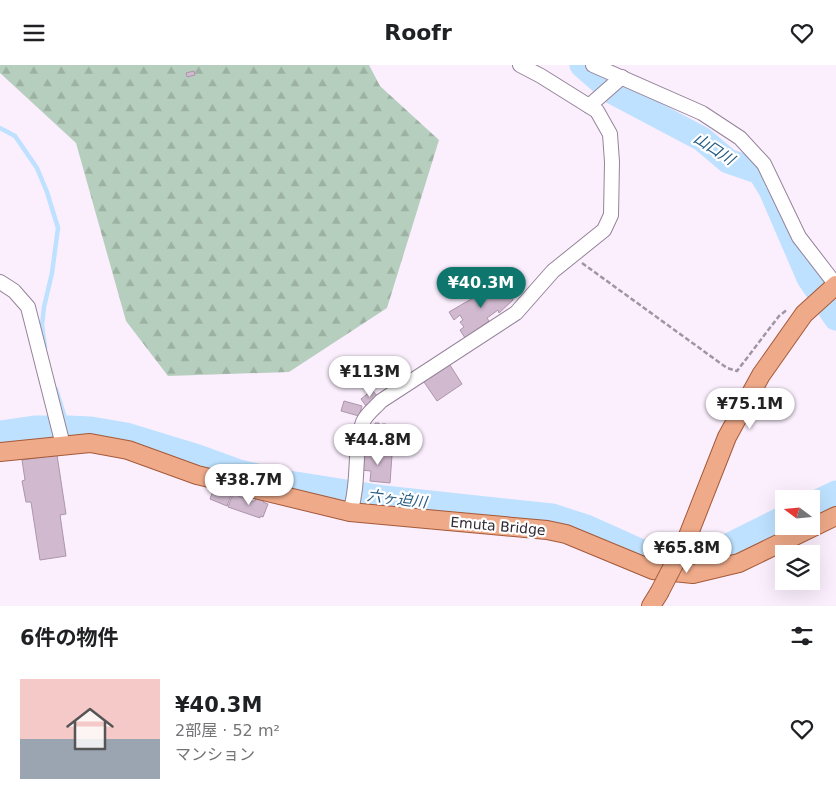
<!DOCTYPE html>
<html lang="ja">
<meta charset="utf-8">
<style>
body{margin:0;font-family:"DejaVu Sans","Noto Sans JP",sans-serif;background:#f2f2f2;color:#202124;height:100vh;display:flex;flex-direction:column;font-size:19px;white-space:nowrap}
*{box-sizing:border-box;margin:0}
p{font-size:16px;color:#757577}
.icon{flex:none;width:28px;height:28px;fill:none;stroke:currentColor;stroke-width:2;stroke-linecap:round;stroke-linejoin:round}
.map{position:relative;height:541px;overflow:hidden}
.panel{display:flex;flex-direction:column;background:#fff;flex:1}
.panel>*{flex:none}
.needle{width:32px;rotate:286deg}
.buttons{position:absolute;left:775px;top:425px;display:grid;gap:10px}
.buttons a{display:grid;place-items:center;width:45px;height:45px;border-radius:0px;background:#fff;box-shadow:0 5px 20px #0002;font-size:25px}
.price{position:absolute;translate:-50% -42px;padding:0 11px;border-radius:18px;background:#fff;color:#222;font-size:16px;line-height:32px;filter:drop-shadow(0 1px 2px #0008)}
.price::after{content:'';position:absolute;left:50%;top:30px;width:15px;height:11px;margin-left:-8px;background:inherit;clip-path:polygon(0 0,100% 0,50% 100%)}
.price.active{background:#0f766e;color:#fff}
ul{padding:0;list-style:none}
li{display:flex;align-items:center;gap:15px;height:125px;padding:0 20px}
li+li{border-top:1px solid #e0e0e0}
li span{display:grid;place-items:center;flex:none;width:140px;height:100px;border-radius:0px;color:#555}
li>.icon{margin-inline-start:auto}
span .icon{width:60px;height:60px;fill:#fffc;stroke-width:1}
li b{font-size:21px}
h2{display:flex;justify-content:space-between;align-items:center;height:60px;padding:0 20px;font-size:21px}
header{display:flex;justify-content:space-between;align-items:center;height:65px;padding:0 20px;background:#fff;font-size:22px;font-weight:600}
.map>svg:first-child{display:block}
</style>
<header><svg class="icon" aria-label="menu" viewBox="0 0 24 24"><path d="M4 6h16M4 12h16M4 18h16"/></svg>Roofr<svg class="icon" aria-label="heart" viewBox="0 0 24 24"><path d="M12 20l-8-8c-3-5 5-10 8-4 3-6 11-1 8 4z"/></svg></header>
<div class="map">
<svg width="836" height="541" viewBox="0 0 836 541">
<defs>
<pattern id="forest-firs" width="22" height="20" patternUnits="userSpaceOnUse" patternTransform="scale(1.25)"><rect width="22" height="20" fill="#b6cebd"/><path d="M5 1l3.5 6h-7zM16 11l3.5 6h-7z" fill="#9db1a3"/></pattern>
</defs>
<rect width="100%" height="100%" fill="#fbeffe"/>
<polygon fill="url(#forest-firs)" points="0,0 369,0 380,21 439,75 387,243 289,307 168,311 126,256 76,78 0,8"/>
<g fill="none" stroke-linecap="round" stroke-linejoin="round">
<g stroke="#bde1fe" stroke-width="4.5">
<polyline points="0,63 15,71 37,103 47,127 58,163 52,208 44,242 42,260 45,282"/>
<polyline points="56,324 68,363"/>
</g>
<g stroke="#bde1fe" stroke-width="25">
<polyline points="582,0 613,27 702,74 728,96 760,107 771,125 809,213 836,253"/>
<polyline points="0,368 36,363 68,363 91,364 126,370 198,392 239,407 283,417 384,433 552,451 586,462 655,493 690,497 704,493 784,453"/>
<polyline points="811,440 836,428"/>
</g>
</g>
<g fill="#d1bad0" stroke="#ac95aa">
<polygon points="194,6 195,10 187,12 186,8"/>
<polygon points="502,218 513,235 499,248 498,245 487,253 489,256 465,273 460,265 464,262 460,257 463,255 460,250 454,255 449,247 473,233 482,231"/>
<polygon points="448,297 462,319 437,336 424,317 417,321 415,317"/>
<polygon points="372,325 379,333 366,341 361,334"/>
<polygon points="344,336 362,341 359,351 341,346"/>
<polygon points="375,358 379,358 380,366 375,366"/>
<polygon points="382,359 386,359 385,368 381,367"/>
<polygon points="362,387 392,390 390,418 370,416 371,406 361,405"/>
<polygon points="57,390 66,449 60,450 66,491 40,495 31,437 26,437 22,416 25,415 22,395"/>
<polygon points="214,423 231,430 227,441 210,434"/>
<polygon points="233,429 252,436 255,436 256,432 264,435 263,437 268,439 263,452 260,451 260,453 228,442"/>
</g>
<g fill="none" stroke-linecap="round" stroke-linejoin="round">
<g stroke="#958399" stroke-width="16">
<g id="minor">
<polyline points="593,0 702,48 740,73 764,99 799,172 836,220"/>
<polyline points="589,41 622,12"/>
<polyline points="0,217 14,226 28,242 63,380"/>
<path d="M350,447c10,-29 3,-61 13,-90 3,-8 13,-15 18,-21l135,-88 37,-42 51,-41 7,-15 1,-53 -2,-28 -13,-23 -56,-35 -21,-11"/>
</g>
</g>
<g stroke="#a55938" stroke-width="20">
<g id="major">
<polyline points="0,387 90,378 128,385 197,410 350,447 547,465 566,469 653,505 693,509 739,498 836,451"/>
<polyline points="686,476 727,372 761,310 804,249 836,220"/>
<polyline points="651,541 659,528"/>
</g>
</g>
<polyline stroke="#a096a3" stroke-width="2.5" stroke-dasharray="5 2.5" stroke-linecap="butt" points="582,198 727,303 737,306 779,251 788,244"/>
<use href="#minor" stroke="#fff" stroke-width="14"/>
<use href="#major" stroke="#eeaa89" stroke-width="18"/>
<g stroke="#a55938" stroke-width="20" stroke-linecap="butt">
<polyline id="major-bridge" points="659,528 686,476"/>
</g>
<use href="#major-bridge" stroke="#eeaa89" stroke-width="18"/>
</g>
<g text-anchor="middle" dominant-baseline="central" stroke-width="4.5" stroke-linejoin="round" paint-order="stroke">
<g font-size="14" fill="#312a33" stroke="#fff">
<text transform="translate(498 461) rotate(5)">Emuta Bridge</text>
</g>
<g font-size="15" font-style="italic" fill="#255c82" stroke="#fff">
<text transform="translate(714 84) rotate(33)">山口川</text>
<text transform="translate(397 434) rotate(7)">六ヶ迫川</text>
</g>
</g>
</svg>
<div class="buttons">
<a><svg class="needle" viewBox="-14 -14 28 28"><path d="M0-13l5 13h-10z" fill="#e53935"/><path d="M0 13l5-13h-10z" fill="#757577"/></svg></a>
<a><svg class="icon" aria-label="layers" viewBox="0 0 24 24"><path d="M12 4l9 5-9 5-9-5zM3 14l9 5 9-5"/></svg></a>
</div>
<b class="price active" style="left:481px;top:244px">¥40.3M</b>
<b class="price" style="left:370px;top:333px">¥113M</b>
<b class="price" style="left:750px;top:365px">¥75.1M</b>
<b class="price" style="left:378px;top:401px">¥44.8M</b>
<b class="price" style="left:249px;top:441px">¥38.7M</b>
<b class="price" style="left:687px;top:509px">¥65.8M</b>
</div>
<section class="panel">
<h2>6件の物件<svg class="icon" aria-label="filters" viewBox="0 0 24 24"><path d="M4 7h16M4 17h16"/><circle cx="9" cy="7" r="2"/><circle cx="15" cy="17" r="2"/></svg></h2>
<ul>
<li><span style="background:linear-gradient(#f6c9c9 60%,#9aa5b1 0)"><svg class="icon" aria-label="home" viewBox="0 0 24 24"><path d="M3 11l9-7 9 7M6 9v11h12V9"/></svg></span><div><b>¥40.3M</b><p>2部屋 · 52 m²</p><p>マンション</p></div><svg class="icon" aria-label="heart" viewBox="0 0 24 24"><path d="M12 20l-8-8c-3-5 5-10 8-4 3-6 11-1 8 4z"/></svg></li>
</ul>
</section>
